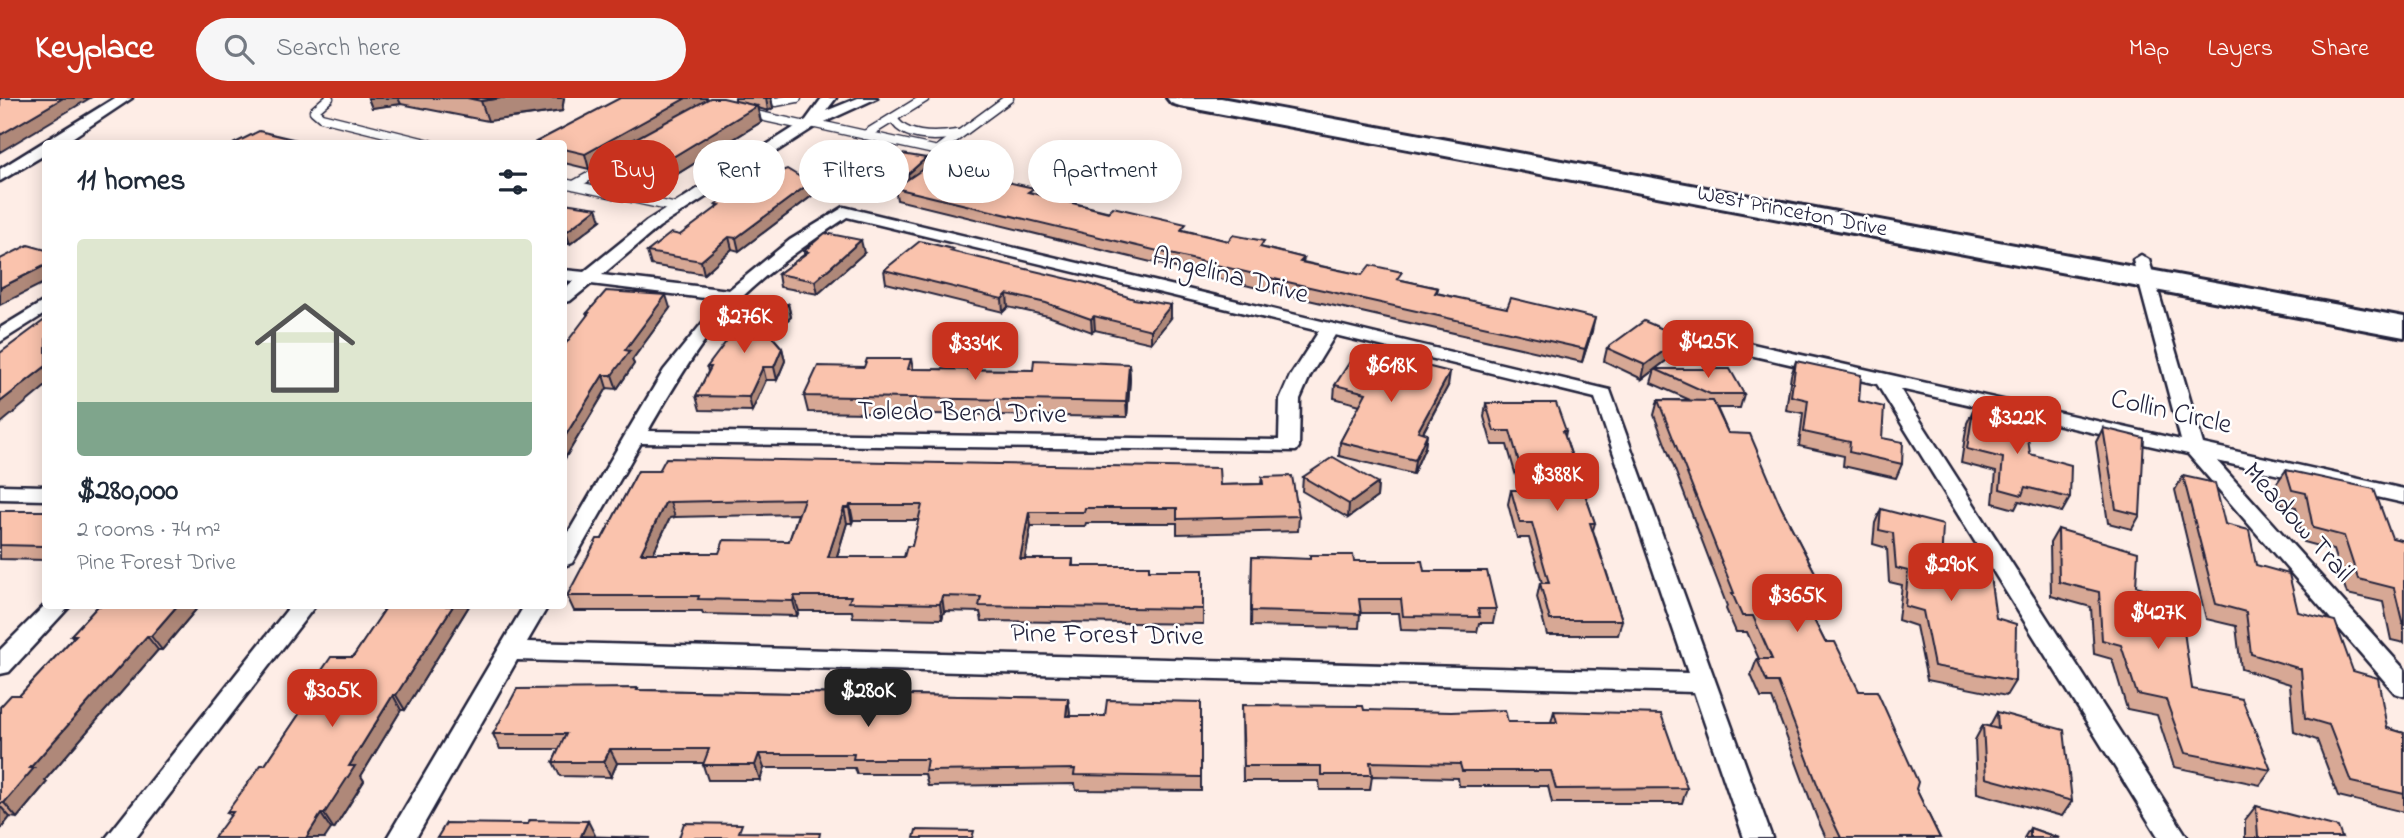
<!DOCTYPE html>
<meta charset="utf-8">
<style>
body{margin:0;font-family:"Indie Flower",sans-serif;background:#f6f6f7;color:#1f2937;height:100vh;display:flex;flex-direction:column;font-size:26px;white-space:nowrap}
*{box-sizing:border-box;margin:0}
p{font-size:23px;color:#747a83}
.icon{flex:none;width:38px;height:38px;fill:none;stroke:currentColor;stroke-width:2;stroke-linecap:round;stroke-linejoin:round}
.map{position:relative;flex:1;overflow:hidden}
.details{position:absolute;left:42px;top:42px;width:525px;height:469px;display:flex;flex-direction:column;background:#fff;border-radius:7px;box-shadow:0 4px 18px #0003}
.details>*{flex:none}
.banner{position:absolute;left:588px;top:42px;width:665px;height:63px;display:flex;gap:14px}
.price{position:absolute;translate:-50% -60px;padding:0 16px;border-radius:14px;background:#c8321e;color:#fff;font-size:23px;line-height:46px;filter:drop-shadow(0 2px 4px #0008)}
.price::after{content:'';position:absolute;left:50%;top:42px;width:21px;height:16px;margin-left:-10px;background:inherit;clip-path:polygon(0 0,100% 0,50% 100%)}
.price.current{background:#222;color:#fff}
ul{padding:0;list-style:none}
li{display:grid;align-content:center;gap:14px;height:371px;padding:0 35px}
li span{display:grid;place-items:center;height:217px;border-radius:7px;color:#555}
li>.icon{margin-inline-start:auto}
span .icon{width:126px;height:126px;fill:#fffc;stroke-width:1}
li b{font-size:30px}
h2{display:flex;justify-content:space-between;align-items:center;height:84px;padding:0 35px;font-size:30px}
.pill{padding:0 24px;border-radius:32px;background:#fff;box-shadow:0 4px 18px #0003;font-size:24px;line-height:63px}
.pill.current{background:#c8321e;color:#fff}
header{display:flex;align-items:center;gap:42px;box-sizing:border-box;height:98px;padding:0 35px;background:#c8321e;color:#fff}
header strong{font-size:33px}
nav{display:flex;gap:38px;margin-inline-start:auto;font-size:24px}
.search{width:490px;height:63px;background:#f6f6f7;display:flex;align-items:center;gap:18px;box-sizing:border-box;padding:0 24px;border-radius:38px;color:#747a83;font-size:26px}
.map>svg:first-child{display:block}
</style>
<header>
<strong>Keyplace</strong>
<div class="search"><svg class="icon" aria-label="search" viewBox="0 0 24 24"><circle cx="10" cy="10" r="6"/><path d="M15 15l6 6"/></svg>Search here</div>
<nav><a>Map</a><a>Layers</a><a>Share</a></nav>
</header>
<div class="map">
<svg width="2404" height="740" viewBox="0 0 2404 740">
<rect width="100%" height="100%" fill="#feede6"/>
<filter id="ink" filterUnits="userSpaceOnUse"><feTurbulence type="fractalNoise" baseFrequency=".0143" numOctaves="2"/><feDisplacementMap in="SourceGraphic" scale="14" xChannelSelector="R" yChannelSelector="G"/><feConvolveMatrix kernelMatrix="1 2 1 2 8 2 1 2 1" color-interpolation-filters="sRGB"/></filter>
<g filter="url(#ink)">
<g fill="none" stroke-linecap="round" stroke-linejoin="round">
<g stroke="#22223b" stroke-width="11">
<g id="lane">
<polyline points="329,0 314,13 321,19 430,46"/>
<polyline points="757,0 776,4 797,0"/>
<polyline points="747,15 806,28"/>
<path d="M893,20c11,21 44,19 64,16"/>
<polyline points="811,25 961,58"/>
<polyline points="865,37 925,0"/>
<polyline points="937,53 1009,0"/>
<polyline points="564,85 677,110"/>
<polyline points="574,87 619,62"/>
</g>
</g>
<g stroke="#22223b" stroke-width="5">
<g id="street">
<polygon points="115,0 132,0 63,46 46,46 46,56 0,83 0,71"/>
<path d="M822,0h14l-10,13 32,-13h19l-61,28 -157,101 -57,48 127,15 61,-50 54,-33 766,183 162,448h-28l-50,-146 -1177,-32 -101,178h-29l137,-232h24l-21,36 1161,31 -93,-275 -260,-63 -25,41 -10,23 -1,48 -3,4 -655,-8 -69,120 -8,3v-26l60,-103 40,-67 57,-70 -130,-16 -21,17 -6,1v-13l9,-8 -9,-1v-10l20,2 63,-51 159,-101zM847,119l472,114 -29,45 -10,23 -1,41 -631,-9c25,-43 56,-97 92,-132 32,-31 70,-57 107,-82z"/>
<polygon points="2141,157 2149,162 2203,346 2404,391 2404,405 2217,363 2404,571 2404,598 2395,595 2188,356 1900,291 2188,740 2159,740 1877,286 1741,255 1739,251 1748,245 2181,342 2133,162"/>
<polygon points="46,202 46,215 0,244 0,230"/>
<polygon points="0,387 46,388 46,402 0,401"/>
<polygon points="46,506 70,508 9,574 0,576 0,552"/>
<polygon points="290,508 315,508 136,740 106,740"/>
</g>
</g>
<g stroke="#22223b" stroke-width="6">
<polygon id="highway" points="1167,0 1221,0 2404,219 2404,239 1180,8 1171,5"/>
</g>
<use href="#lane" stroke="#fff" stroke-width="8"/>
<use href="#street" fill="#fff" fill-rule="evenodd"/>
<use href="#highway" fill="#fff" fill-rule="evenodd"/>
</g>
<g fill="#d7a895" stroke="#22223b" stroke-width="2" fill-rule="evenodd">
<polygon points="368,0 564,0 562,13 488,23 401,6 372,10"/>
<polygon points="735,0 771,0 773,10 768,13 758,10 761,24 658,88 608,75 604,62 589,71 564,65 564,46 537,46 536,44 708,1 735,3"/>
<polygon points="855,55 857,67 852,90 816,92 814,80"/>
<polygon points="926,60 928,69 1228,143 1264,150 1304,160 1303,164 1362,177 1401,182 1438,190 1437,195 1592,233 1582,264 1282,196 897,102 895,90 897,88 871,90 869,78"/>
<polygon points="813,97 739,153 732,151 704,176 651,167 647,154 680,137 717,110 716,106"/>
<polygon points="564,105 601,122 570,146 564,146"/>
<polygon points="804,153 864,155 818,196 780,189 778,176 804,157"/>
<polygon points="953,153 1171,220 1151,245 1095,232 1092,234 1048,218 1008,209 1003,214 886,185 884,172"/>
<polygon points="788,206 791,219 771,237 782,250 785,263 777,282 766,282 752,313 700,312 696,298 708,274 707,269"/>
<polygon points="670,210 632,262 634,266 617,291 607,290 564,362 587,218 587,215"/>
<polygon points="1682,239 1679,253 1642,281 1604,263 1607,250"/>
<polygon points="911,261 913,271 1033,272 1129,266 1130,281 1127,319 808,314 804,298 864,269"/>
<polygon points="1796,263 1859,303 1882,340 1902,366 1896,380 1843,368 1844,358 1799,348 1803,315 1786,312 1791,277"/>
<polygon points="1655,271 1744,296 1740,310 1717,310 1728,335 1781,409 1821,486 1814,502 1804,502 1825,544 1859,593 1916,691 1940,740 1826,740 1817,720 1772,600 1761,600 1751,577 1757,561 1759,561 1747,534 1736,534 1726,511 1727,508 1654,317 1658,302 1690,302 1651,285"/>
<polygon points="1335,287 1448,288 1423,335 1427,336 1425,349 1413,376 1339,358 1340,344 1360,307 1334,300"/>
<polygon points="1486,305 1566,333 1565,339 1595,425 1593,432 1622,522 1618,537 1547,537 1537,499 1540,485 1542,485 1529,440 1517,440 1508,406 1511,392 1520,392 1507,347 1492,347 1484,319"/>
<polygon points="1973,312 2030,356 2070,400 2062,414 2019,403 2015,411 1993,405 1996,374 1961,365 1967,325"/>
<polygon points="2103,330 2140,417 2132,431 2108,425 2096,344"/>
<polygon points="2286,372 2392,440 2404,443 2404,545 2391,542 2383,504 2347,496 2333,452 2303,444 2296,409 2282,406 2276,386"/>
<path d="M638,373l582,14 41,-1 1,-7 37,39 -1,15 -121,3v-11h-91l-1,3h-54l-6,33h48v7l76,4h54v54l-221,-3 -2,-9 -36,-1 -2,8 -89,-2 -1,-6h-53l-2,5 -94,-2 -1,-3h-128l-7,-15 35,-57zM798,416l-9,27 -70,12h-66l17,-35 5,-1zM853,422h66l-7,26 -8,11h-67l10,-34h5z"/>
<polygon points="2183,378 2225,426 2256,467 2298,514 2353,573 2387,630 2404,635 2404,714 2338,698 2317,642 2294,634 2290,586 2241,571 2236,528 2206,521 2175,392"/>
<polygon points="1303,379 1378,385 1377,399 1348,420 1302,393"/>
<polygon points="1881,411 1996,520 2015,583 2006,598 1927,582 1916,528 1898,522 1902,487 1889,484 1887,450 1873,446 1875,425"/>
<polygon points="0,413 46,413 46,462 0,461"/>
<polygon points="2058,431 2136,488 2180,532 2192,591 2271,672 2260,687 2174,669 2157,617 2127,611 2112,561 2094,556 2091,509 2051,498 2050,445"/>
<polygon points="1252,459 1354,463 1424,473 1496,511 1493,525 1479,525 1477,534 1401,532 1399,515 1360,515 1359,530 1251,528"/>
<polygon points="98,508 199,508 162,552 158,552 45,682 47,684 17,720 10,719 0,732 0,609 20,597 73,540 71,537"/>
<polygon points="381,508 469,508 405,612 401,612 361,678 364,683 334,731 230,718 227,714 265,667 309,602 305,597 353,559 384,513"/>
<polygon points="638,590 638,592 1068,600 1069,618 1105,618 1201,604 1201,693 1076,692 1075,686 928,688 925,676 857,676 855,670 764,670 760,682 708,682 703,667 703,665 617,665 611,679 560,678 553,664 559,651 500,651 493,636"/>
<polygon points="1242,607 1364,612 1508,624 1551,624 1554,613 1687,690 1682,705 1552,705 1548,688 1459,688 1458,680 1372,678 1370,692 1320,692 1319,683 1243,683"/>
<polygon points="1997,614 2072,703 2062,718 1977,695 1975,642 1983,627 1989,629"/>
<polygon points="2256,708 2342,740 2245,740 2245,722"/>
<polygon points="2030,730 2059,740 2024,740"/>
</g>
<g fill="#af8879" stroke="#22223b" stroke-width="2">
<polygon points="63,0 90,0 0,54 0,37"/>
<polygon points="368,0 398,0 401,6 372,10"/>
<polygon points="501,0 564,0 562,13 488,23 481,3"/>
<polygon points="686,0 707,0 708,4 603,58 604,62 589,71 585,56"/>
<polygon points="766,0 771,0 773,10 768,13"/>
<polygon points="757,8 761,24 658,88 653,71"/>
<polygon points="855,55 857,67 852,90 849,78"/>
<polygon points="926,60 928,72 910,88 908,76"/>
<polygon points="810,85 813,97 739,153 736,140"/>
<polygon points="597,110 601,122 570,146 566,134"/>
<polygon points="729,139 732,151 704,176 701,163"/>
<polygon points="861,142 864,155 818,196 815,183"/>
<polygon points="46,167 46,184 0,207 0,190"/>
<polygon points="1007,196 1008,209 1003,214 1002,201"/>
<polygon points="666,197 670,210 632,262 634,266 617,291 612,277 625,252"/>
<polygon points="788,206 791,219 767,241 763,228"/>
<polygon points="1171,207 1171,220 1151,245 1151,232"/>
<polygon points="1094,218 1095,232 1092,234 1091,221"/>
<polygon points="1595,220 1592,233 1582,264 1585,251"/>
<polygon points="1682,239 1679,253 1642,281 1645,267"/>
<polygon points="782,250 785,263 777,282 774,269"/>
<polygon points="1129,266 1130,281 1127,319 1126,304"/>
<polygon points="46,268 46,288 0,326 0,304"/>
<polygon points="763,269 766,282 752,313 749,299"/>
<polygon points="1450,274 1448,288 1416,347 1418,333"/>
<polygon points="603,277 607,290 564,362 564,340"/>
<polygon points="1427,336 1425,349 1413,376 1415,362"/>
<polygon points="1378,385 1377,399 1348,420 1349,406"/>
<polygon points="670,404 675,419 670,420 646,470 641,455 665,405"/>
<polygon points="850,407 853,422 852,425 849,410"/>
<polygon points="844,410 847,425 832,474 828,459"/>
<polygon points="1029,414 1031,428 1022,476 1020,461"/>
<polygon points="794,498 799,513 797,518 793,503"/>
<polygon points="942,498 944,513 942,521 940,506"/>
<polygon points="177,508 199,508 162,552 151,538"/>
<polygon points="453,508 469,508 405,612 396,597"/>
<polygon points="147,538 158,552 45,682 47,684 17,720 4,705 30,670"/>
<polygon points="393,597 401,612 361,678 364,683 334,731 324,716 349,668"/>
<polygon points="1068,600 1070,615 1068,633 1066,618"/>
<polygon points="610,651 617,665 611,679 604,664"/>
<polygon points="759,656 764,670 760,682 755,667"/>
<polygon points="0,708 10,719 0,732"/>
<polygon points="321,716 331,731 325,740 306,740"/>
<polygon points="588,723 595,737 594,740 581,738"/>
</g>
<g fill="#fac3ad" stroke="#22223b" stroke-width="2" fill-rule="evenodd">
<polygon points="0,0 63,0 0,37"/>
<polygon points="467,0 501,0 481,3"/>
<polygon points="620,0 686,0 585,56 564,51 564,46 541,46 536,44"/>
<polygon points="710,0 723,0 757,8 653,71 603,58"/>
<polygon points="259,33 314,46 233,46"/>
<polygon points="855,55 849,78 814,80 820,57"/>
<polygon points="896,55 926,60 908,76 869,78"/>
<polygon points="926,69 1000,85 1003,83 1034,90 1028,94 1108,114 1113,109 1186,126 1181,132 1228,143 1233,137 1264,143 1260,149 1304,160 1300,164 1362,177 1370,167 1402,174 1397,181 1438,190 1435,195 1507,210 1511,200 1595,220 1585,251 1283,183 895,90"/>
<polygon points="787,71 810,85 736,140 729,139 701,163 647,154 671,135 680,137 720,107 716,106 749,85"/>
<polygon points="564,105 597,110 566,134 564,134"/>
<polygon points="825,135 861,142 815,183 778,176 808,154 804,153"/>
<polygon points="920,143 953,151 950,153 1090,186 1134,201 1171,207 1151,232 1094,218 1091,221 1046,205 1007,196 1002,201 884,172"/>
<polygon points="28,147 46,152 46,167 0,190 0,161"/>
<polygon points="606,193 666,197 625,252 630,253 612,277 603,277 564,340 564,248 589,215 587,215"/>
<polygon points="756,204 788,206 763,228 782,250 774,269 763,269 749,299 696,298 711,269 707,269"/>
<polygon points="46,221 46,268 0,304 0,255"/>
<polygon points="1644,223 1682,239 1645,267 1607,250"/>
<polygon points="1374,255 1450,274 1418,333 1427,336 1415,362 1340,344 1366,295 1335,287 1353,259 1370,263"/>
<polygon points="867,261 911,261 908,271 1033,272 1034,262 1129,266 1126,304 804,298 818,268 864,269"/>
<polygon points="1796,263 1861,277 1859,303 1884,309 1882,340 1903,344 1902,366 1849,354 1850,344 1804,334 1808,302 1791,298"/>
<polygon points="1655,271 1730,271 1744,296 1710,296"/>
<polygon points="1658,302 1713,303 1728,335 1750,336 1781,409 1821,486 1796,486 1825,544 1835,544 1859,593 1877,593 1918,684 1916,691 1940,740 1841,740 1824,704 1778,584 1767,584 1757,561 1772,561 1753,518 1742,518 1732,495 1734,495"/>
<polygon points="1486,305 1556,305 1566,333 1563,333 1595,425 1590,425 1622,522 1550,522 1540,485 1549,485 1532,425 1520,425 1511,392 1527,392 1510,333 1494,333"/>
<polygon points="1973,312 2026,323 2030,356 2071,367 2070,400 2025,389 2022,397 2000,391 2003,360 1967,351"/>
<polygon points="2103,330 2144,340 2140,417 2116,411"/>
<polygon points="1333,359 1378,385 1349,406 1303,379"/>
<path d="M666,360l553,10 1,17 43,-1 -1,-7 30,-1 7,40 -122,3v-11h-92l-1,4h-55l-9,47h53l-1,7h77v4h54v39l-224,-3 2,-9 -39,-1 -2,8 -91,-2 2,-6h-57l-1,5 -95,-2 1,-3h-132l30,-57h5l36,-68h21zM804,401l-15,42 -65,-1 -5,13h-78l24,-50 5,-1zM850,407h72l-10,41h-5l-3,11h-76l16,-49h5z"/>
<polygon points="2286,372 2374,391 2392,440 2404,443 2404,528 2403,527 2394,490 2358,481 2344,438 2313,430 2306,395 2292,392"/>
<polygon points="2183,378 2215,385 2225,426 2249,432 2256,467 2289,476 2298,514 2335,523 2353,573 2378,580 2387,630 2404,635 2404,696 2351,684 2329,627 2305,620 2301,571 2251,556 2246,514 2216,506"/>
<polygon points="1881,411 1943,427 1941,468 1990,478 1996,520 2016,526 2015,583 1934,568 1923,513 1905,508 1908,473 1896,470 1893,435 1879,432"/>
<polygon points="0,413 46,413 46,444 42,448 0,447"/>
<polygon points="2058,431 2138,454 2136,488 2176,499 2180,532 2184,533 2192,591 2242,601 2271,672 2185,655 2166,602 2137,596 2121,547 2102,542 2099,494 2059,484"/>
<polygon points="1310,457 1353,457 1354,463 1422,463 1424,473 1487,473 1496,511 1478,511 1480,519 1403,518 1401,501 1359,501 1361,516 1251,513 1252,459 1310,461"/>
<polygon points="98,508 177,508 151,538 147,538 30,670 34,670 4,705 0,705 0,609 11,597 20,597 76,537 71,537"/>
<polygon points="387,508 453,508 396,597 393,597 349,668 355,668 324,716 321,716 306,740 214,740 233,714 227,714 261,667 265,667 312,597 305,597 331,559 353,559"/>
<polygon points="638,590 637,592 1068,600 1066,618 1105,618 1107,602 1201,604 1201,679 1074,677 1075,671 925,673 927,661 853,661 854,656 759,656 755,667 703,667 709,651 610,651 604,664 553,664 566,636 493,636 517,591"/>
<polygon points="1242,607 1363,608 1364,612 1451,614 1505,612 1508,624 1557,624 1554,613 1661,616 1687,690 1556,691 1551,673 1462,673 1460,666 1370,664 1372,677 1321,677 1321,668 1244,668"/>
<polygon points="1997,614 2064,632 2072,703 1986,680 1983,627 1998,631"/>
<polygon points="2256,708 2338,729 2342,740 2258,740"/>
<polygon points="530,722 588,723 581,738 651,740 437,740 446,725 528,726"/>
<polygon points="684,725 742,726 739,734 820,735 819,740 679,740"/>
<polygon points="2030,730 2059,740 2030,740"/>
<polygon points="916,732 974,733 972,740 914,740"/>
</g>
</g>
<g text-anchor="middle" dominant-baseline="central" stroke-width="5" stroke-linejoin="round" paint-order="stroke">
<g font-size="23" fill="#22223b" stroke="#fff">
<text transform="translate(1792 114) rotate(11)">West Princeton Drive</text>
</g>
<g font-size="28" fill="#22223b" stroke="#fff">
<text transform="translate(1230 179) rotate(14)">Angelina Drive</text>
<text transform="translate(2171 315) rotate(13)">Collin Circle</text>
<text transform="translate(962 316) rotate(1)">Toledo Bend Drive</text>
<text transform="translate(2297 425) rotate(48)">Meadow Trail</text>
<text transform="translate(1107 538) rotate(1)">Pine Forest Drive</text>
</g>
</g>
</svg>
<b class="price" style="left:744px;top:257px">$276K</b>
<b class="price" style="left:1708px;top:282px">$425K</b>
<b class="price" style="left:975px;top:284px">$334K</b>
<b class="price" style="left:1391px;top:306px">$618K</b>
<b class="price" style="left:2017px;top:358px">$322K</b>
<b class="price" style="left:1557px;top:415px">$388K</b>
<b class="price" style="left:1951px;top:505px">$290K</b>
<b class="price" style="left:1797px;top:536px">$365K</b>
<b class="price" style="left:2158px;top:553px">$427K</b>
<b class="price" style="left:332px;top:631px">$305K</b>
<b class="price current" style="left:868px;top:631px">$280K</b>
<div class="banner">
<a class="pill current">Buy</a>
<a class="pill">Rent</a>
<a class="pill">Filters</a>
<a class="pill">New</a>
<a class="pill">Apartment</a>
</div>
<section class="details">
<h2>11 homes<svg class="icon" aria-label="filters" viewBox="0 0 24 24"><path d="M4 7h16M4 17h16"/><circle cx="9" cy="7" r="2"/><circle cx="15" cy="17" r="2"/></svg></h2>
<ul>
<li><span style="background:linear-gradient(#dfe7d0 75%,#7fa58c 0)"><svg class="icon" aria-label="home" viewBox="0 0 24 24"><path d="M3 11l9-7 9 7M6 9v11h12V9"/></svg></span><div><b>$280,000</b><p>2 rooms · 74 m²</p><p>Pine Forest Drive</p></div></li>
</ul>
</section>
</div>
